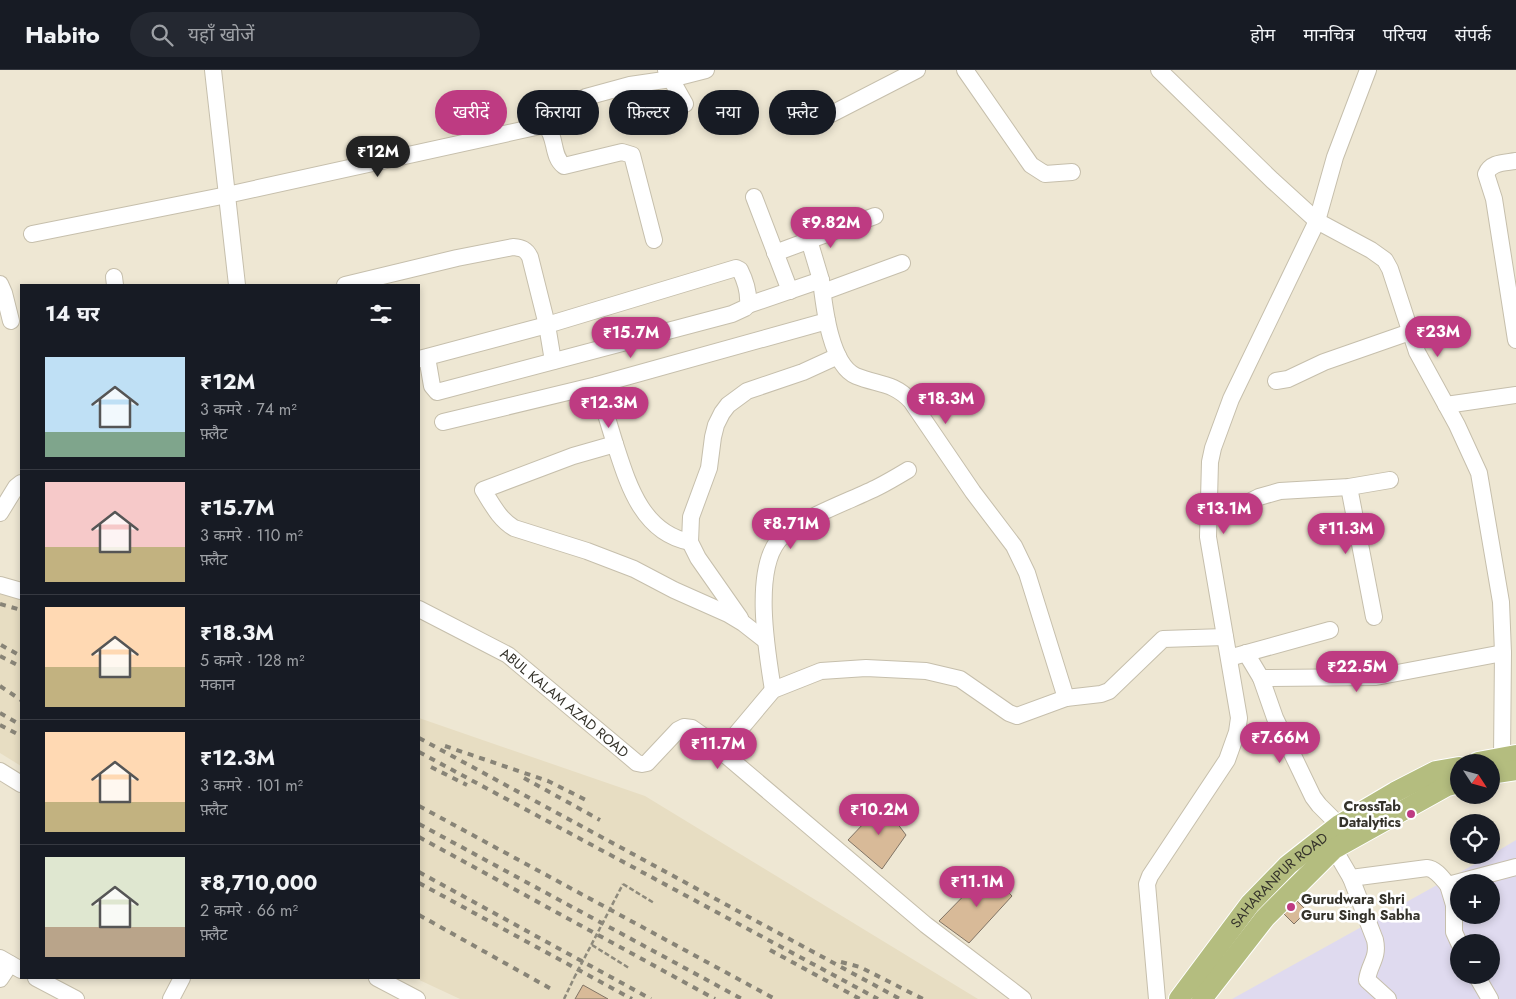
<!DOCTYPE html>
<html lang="hi">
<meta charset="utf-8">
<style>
body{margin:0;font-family:Jost,"Noto Sans Devanagari",sans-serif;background:#242831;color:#f1f3f6;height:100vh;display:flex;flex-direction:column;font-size:19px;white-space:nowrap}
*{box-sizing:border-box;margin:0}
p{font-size:16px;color:#9ea1a6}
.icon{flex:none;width:28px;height:28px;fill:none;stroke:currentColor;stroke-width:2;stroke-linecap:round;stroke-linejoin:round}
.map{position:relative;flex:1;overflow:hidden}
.side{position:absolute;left:20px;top:214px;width:400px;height:695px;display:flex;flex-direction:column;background:#171b24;border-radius:0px;box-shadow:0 2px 8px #0003}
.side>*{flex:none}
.guide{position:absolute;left:435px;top:20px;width:475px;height:45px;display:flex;gap:10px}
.needle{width:32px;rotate:126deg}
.tools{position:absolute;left:1450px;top:684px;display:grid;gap:10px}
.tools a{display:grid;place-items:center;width:50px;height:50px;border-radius:50%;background:#171b24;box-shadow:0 2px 8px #0003;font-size:25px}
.price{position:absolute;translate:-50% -42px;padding:0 11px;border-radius:18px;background:#be3b82;color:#fff;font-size:16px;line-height:32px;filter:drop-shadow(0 1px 2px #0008)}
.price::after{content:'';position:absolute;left:50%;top:30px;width:15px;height:11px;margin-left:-8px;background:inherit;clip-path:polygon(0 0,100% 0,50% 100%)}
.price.on{background:#222;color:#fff}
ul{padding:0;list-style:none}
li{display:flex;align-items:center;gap:15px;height:125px;padding:0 25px}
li+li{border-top:1px solid #363941}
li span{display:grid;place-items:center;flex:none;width:140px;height:100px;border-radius:0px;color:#555}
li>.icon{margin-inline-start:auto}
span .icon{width:60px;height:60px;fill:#fffc;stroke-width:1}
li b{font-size:21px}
h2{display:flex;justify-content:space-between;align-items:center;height:60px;padding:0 25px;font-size:21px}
.pill{padding:0 18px;border-radius:22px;background:#171b24;box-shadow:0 2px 8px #0003;font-size:18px;line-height:45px}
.pill.on{background:#be3b82;color:#fff}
header{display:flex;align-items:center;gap:30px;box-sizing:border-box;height:70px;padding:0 25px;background:#171b24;border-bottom:1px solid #363941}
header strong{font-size:24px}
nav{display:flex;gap:28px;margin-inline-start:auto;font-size:18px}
.search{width:350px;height:45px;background:#242831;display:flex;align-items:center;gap:12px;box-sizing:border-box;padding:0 18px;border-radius:28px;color:#9ea1a6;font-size:19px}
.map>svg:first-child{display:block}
</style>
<header>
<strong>Habito</strong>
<div class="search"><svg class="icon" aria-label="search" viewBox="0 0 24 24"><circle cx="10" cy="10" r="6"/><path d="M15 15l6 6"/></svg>यहाँ खोजें</div>
<nav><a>होम</a><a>मानचित्र</a><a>परिचय</a><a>संपर्क</a></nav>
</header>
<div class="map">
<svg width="1516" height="929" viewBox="0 0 1516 929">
<rect width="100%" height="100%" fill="#eee7d3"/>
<path fill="#dfdaef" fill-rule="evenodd" d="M1516,770v159h-284l259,-144zM1459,812h32v33h-32zM1459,872h32v33h-32z"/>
<g fill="#e7ddc2">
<polygon points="0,523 21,528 21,696 0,683"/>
<polygon points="419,648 645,726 978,929 460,929 415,908 419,908"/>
</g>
<g fill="#d8ba98" stroke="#817465">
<polygon points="883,733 896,742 897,753 906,765 882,799 848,770"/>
<polygon points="988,801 1012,826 969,873 939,851"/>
<polygon points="1293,827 1307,841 1294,854 1280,840"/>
<polygon points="583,915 608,929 575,929"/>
</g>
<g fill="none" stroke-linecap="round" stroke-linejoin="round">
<g stroke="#c6bfac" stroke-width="18">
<g id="minor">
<polyline points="213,0 237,215"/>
<polyline points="666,0 685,34"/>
<polyline points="965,0 1031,95 1045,104 1072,102"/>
<polyline points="1159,0 1272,110 1317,151 1371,180 1385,190 1390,199 1417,282 1457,355 1479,403 1501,532 1503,583 1502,687"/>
<polyline points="545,55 569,36 586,27 630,15 671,9 706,0"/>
<polyline points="810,55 917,0"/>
<path d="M1516,91c-12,2 -25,1 -30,13l8,25 22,141"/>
<polyline points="754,127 790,221"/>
<path d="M32,164l195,-39 318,-70c12,11 6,31 19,41l58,-14 10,3 22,85"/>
<polyline points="809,170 821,210"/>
<polyline points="775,183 875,146"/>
<polyline points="114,207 115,215"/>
<polyline points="0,214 4,223 11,251"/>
<path d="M345,215l112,-27 56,-11c9,1 13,2 17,10l17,68 6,36"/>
<polyline points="823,222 902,193"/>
<path d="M748,235l73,-25c3,25 9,85 35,96 22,9 37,6 55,25l62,91 41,54 13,27 39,125"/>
<path d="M419,289l8,-2 120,-32 189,-57 4,2c5,10 9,24 8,35l-3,3 -13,6 -295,78 -5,-6 -5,-29"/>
<polyline points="1276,311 1288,309 1324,292 1410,262"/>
<polyline points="597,315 615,374"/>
<polyline points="1446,335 1516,325"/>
<polyline points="443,352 597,315 827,251"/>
<polyline points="1349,417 1374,547"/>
<polyline points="1209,436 1236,435 1249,432 1259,427 1280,421 1349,417 1390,410"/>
<polyline points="0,443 16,417 21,413"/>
<path d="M690,472c-48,-9 -62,-58 -75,-98l-42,12 -90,34c9,14 16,29 31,38l73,23 47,18 40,21 54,24 15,9 23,18"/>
<polyline points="0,515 21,521"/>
<path id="s1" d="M419,539l89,46 129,108 5,1 5,-1 31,-33 6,-3 8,1 10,7 224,190 97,74"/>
<polyline points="740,548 698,488 690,472 691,447 709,398 713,367 716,355 722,343 728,335 747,321 803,302 838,286"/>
<polyline points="1246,583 1261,608 1376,607 1503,583"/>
<polyline points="1236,586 1330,560"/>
<polyline points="1261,608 1275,648 1313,727 1319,735 1339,755"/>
<path d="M773,620c-6,-38 -20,-117 5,-149 16,-21 75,-41 100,-54 10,-5 20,-11 30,-17"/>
<polyline points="721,682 773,620 821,601 866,598 926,601 960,609 1009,643 1017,646 1066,628 1101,624 1109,621 1163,569 1225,567"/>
<polyline points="0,701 21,714"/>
<path d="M1334,779l17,29 76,-10c9,1 15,10 21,17l68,-18"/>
<path d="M1351,808l24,62c4,18 -6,24 -8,40l21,19"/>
<polyline points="1448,815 1454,835 1454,862 1459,873"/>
<polyline points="0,888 21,900"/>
<polyline points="1476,905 1490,929"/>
<polyline points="36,908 76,929"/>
<polyline points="377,908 417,929"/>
<polyline points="0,909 10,894"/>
<polyline points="171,929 182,908"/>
<polyline points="1157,929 1147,814 1150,806 1227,690 1237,662 1239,648 1208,467 1210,392 1213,378 1231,329 1317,151 1335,87 1368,0"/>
</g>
</g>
<g stroke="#fff" stroke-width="22">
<g id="major">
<polyline points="1478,692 1516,685"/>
<polyline points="1491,704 1516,700"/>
<path id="s2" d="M1179,929l71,-95 38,-39 51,-40 56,-33 41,-21 23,-4"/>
<polyline points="1202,929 1265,848 1334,779 1447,716 1459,713"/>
</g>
</g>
<g stroke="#8e8a7c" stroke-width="2.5" stroke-dasharray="5 2.5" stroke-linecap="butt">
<polyline points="623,814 654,833"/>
<polyline points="592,875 629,898"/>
<polyline points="564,929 574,908"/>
</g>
<use href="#minor" stroke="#fff" stroke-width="16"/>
<use href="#major" stroke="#b4bd7f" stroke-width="20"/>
<g stroke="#888477" stroke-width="4" stroke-dasharray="6 6" stroke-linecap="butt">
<polyline points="0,534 21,540"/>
<polyline points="1,575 21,586"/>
<polyline points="0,586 21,597"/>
<polyline points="0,616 21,630"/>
<polyline points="0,643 21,655"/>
<polyline points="0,655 21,666"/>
<polyline points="419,668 900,929"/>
<polyline points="445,676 548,711 588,731"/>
<polyline points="419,682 878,929"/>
<polyline points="431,697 467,715"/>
<polyline points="524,708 600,750"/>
<polyline points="419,736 775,929"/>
<polyline points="419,754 742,929"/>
<polyline points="419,767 715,929"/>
<polyline points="419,802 651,929"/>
<polyline points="419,813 632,929"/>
<polyline points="419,845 553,920"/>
<polyline points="770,880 860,929"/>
<polyline points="841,892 860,897 923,929"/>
</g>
<polyline stroke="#8e8a7c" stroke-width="2.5" stroke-dasharray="5 2.5" stroke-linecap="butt" points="574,908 623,814"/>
</g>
<g fill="#be3b82" stroke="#fff" stroke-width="2">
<circle cx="1411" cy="744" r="5"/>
<circle cx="1291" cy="837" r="5"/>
</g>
<g text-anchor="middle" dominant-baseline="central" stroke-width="5" stroke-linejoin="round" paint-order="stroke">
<g font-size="14" fill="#35332b" stroke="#fff">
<text stroke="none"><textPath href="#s1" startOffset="174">ABUL KALAM AZAD ROAD</textPath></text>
<text stroke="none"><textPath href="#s2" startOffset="156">SAHARANPUR ROAD</textPath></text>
</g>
<g font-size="14" font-weight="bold" fill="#35332b" stroke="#fff" text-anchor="end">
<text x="1401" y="736">CrossTab<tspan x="1401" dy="16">Datalytics</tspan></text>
<text x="1301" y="829" text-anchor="start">Gurudwara Shri<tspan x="1301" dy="16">Guru Singh Sabha</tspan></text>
</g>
</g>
</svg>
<div class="tools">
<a><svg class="needle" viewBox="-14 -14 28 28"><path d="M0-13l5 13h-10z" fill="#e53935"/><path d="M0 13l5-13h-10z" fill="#9ea1a6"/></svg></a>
<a><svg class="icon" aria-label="locate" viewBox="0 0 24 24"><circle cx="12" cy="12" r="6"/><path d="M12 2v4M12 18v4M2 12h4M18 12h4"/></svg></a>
<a>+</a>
<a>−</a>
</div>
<b class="price on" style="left:378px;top:108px">₹12M</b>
<b class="price" style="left:831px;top:179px">₹9.82M</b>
<b class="price" style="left:1438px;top:288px">₹23M</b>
<b class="price" style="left:631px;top:289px">₹15.7M</b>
<b class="price" style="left:946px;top:355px">₹18.3M</b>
<b class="price" style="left:609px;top:359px">₹12.3M</b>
<b class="price" style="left:1224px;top:465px">₹13.1M</b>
<b class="price" style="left:791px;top:480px">₹8.71M</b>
<b class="price" style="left:1346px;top:485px">₹11.3M</b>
<b class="price" style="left:1357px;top:623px">₹22.5M</b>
<b class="price" style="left:1280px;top:694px">₹7.66M</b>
<b class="price" style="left:718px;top:700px">₹11.7M</b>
<b class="price" style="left:879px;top:766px">₹10.2M</b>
<b class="price" style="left:977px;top:838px">₹11.1M</b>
<div class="guide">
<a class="pill on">खरीदें</a>
<a class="pill">किराया</a>
<a class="pill">फ़िल्टर</a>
<a class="pill">नया</a>
<a class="pill">फ़्लैट</a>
</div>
<section class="side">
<h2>14 घर<svg class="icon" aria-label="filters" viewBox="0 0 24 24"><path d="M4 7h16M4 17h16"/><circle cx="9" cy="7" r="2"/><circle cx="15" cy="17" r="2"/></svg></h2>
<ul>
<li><span style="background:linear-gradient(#bfe0f5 75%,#7fa58c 0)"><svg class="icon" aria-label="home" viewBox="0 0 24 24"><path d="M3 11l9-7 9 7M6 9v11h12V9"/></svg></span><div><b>₹12M</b><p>3 कमरे · 74 m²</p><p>फ़्लैट</p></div></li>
<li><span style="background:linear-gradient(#f6c9c9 65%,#c2b280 0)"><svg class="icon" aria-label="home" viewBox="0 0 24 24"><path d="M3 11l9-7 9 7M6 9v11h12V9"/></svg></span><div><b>₹15.7M</b><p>3 कमरे · 110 m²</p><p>फ़्लैट</p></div></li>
<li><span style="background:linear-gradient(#ffd9b3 60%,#c2b280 0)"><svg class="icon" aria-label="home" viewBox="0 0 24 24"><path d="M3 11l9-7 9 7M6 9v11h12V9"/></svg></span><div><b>₹18.3M</b><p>5 कमरे · 128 m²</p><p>मकान</p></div></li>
<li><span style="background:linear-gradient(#ffd9b3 70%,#c2b280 0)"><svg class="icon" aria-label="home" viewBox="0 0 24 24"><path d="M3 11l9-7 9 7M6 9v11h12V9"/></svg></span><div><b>₹12.3M</b><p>3 कमरे · 101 m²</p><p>फ़्लैट</p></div></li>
<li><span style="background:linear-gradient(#dfe7d0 70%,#b9a48a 0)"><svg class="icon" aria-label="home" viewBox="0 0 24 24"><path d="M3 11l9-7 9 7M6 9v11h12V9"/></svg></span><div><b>₹8,710,000</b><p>2 कमरे · 66 m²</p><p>फ़्लैट</p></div></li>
</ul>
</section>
</div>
